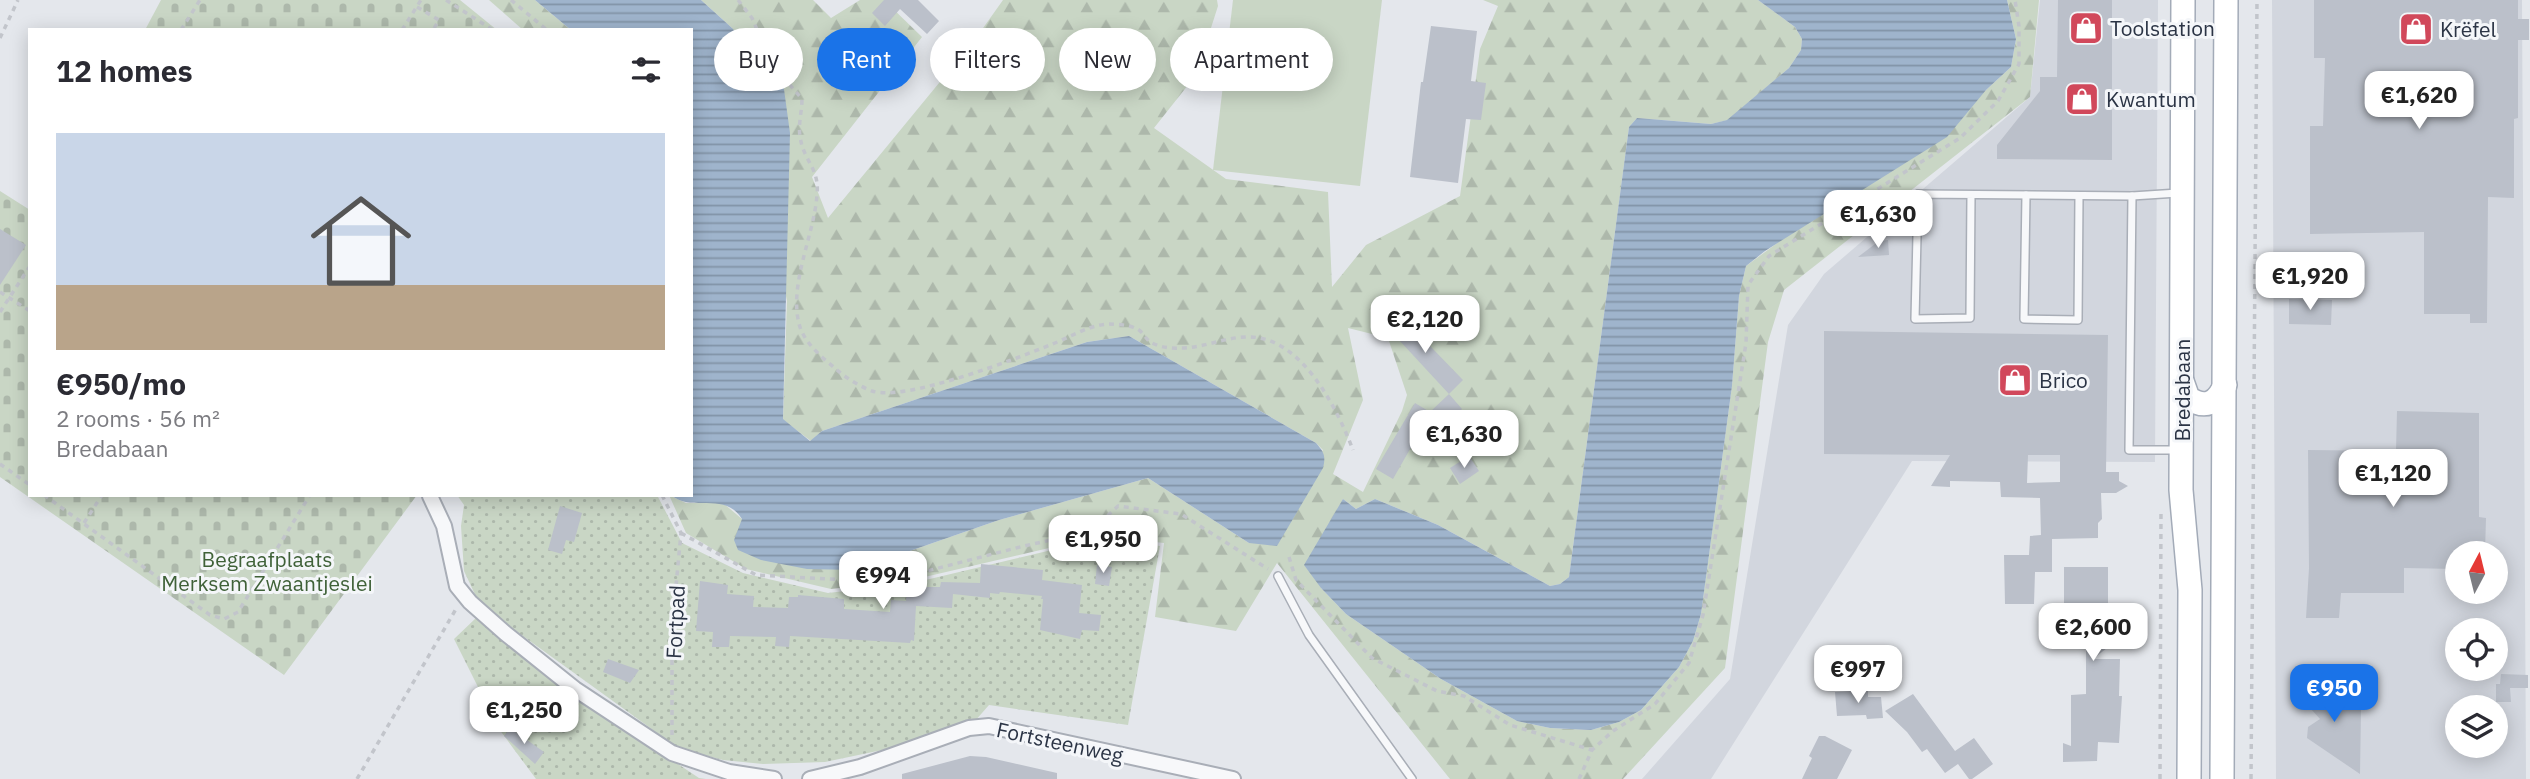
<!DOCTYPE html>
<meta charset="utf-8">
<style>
body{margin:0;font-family:"IBM Plex Sans",sans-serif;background:#f2f2f3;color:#2b2b33;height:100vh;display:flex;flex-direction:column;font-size:26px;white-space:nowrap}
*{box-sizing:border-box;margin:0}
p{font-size:23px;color:#7c7c81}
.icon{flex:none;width:38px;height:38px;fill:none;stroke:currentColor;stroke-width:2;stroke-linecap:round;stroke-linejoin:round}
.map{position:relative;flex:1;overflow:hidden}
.sheet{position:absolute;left:28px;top:28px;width:665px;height:469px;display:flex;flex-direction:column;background:#fff;border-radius:0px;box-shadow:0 4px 18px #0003}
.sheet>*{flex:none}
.guide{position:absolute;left:714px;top:28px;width:665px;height:63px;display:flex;gap:14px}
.needle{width:46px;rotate:7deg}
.tools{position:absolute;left:2445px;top:541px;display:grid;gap:14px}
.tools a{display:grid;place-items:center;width:63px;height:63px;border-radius:50%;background:#fff;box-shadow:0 4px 18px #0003;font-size:35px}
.price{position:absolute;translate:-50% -60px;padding:0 16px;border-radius:14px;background:#fff;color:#222;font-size:23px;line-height:46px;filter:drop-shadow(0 2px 4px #0008)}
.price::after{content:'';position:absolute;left:50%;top:42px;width:21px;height:16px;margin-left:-10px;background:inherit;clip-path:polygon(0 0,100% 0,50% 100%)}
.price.current{background:#1a73e8;color:#fff}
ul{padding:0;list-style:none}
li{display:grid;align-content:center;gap:14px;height:371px;padding:0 28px}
li span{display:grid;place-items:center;height:217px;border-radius:0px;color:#555}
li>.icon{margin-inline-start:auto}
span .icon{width:126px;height:126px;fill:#fffc;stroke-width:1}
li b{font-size:30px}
h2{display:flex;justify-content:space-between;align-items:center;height:84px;padding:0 28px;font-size:30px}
.tag{padding:0 24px;border-radius:32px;background:#fff;box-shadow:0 4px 18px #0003;font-size:24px;line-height:63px}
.tag.current{background:#1a73e8;color:#fff}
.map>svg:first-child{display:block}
</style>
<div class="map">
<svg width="2530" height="779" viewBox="0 0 2530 779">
<defs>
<pattern id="forest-firs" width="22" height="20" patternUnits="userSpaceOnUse" patternTransform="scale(1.75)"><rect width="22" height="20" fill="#c9d6c5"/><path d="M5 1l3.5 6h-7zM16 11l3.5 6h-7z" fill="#adb8ab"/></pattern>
<pattern id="cemetery-stones" width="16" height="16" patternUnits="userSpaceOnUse" patternTransform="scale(1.75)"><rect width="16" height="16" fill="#c9d6c5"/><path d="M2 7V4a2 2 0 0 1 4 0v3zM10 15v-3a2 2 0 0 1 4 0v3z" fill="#adb8ab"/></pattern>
<pattern id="garden-dots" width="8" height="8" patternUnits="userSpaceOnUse" patternTransform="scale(1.75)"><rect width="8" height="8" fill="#c9d6c5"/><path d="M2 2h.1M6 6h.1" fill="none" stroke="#adb8ab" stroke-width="1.8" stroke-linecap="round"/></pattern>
<pattern id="water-rules" width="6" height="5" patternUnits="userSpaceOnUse" patternTransform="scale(1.75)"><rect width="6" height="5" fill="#9fb4cc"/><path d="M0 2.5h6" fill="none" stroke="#8293a7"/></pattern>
</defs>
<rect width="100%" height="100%" fill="#e4e7ec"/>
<g fill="#d2d6de" fill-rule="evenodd">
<polygon points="2040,0 2158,0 2155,462 1912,461 1711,779 1642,779 1730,679 1788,325 1824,274 2030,97"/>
<path d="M2272,0h250l4,779h-250zM2457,553h39v39h-39zM2457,630h39v38h-39zM2457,707h39v39h-39z"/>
</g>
<polygon fill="#c9d6c5" points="1233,0 1382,0 1360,186 1213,170"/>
<g fill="url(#forest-firs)" fill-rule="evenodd">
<polygon points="489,0 535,0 571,30 523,30"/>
<path d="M701,0h112l18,18 29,-18h24l38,37 -110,140 16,41 148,-180 27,-38h214l1,6 -22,69 -42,53 72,51 102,13 4,95 34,-42 94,-49 20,-147 18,-43 -15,-6h275l37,27 7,12 -1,11 -12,18 -61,52 -17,4 -74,-6 -8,9 -60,450 -9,7 -10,2 -112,-61 -63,-26 -19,10 -13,-10 -22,89 25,26 95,65 76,42 33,7 41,2 28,-8 22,-12 38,-43 14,-26 8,-27 31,-228 7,-90 7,-30 240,-176 25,-23 5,-28 -9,-39h32l-9,97 -246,193 -16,52 -43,326 -102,111h-173l-173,-216 -41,68 -81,-14 9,-74 -64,-7 -184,43 -85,10 -85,-20 -60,-36 -17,-38 17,8h37l19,16 113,51 144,-50 149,-42 101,65 74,-93 -7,-7 -187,-107 -42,6 -265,89 -11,10 -28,-21 4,-119 -55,-273zM1348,328l40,10 19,57 -5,16 -39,81 -30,-18 30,-74z"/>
</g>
<g fill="url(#cemetery-stones)">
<polygon points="161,0 460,0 497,30 145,30"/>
<polygon points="0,191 30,210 30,495 417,495 284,675 0,477"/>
</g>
<g fill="url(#garden-dots)">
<polygon points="457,495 657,495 682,543 743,573 828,593 913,583 1098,539 1160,546 1128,725 989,705 975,721 887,749 825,762 763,764 723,760 678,748 480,605 464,571 461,526 464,505"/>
<polygon points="476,618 583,701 699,778 706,779 536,779 499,729 454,639"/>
</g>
<g fill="url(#water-rules)">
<path d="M535,0h166l31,28 51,54 7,51 -7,286 27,22 12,-10 265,-89 42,-6 187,107c8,9 10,13 7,25l-46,78 -28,-3 -101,-65 -149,42 -144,50 -48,-1 -46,-9 -23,-10 -4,-10 8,-21c-17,-28 -50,-6 -71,-24h20v-465h-120z"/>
<polygon points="1758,0 2007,0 2016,39 2011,67 1986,90 1947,137 1765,251 1746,266 1739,296 1732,386 1701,614 1693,641 1679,667 1641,710 1619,722 1591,730 1550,728 1517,721 1441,679 1346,614 1321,588 1304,565 1343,499 1356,509 1375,499 1438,525 1550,586 1560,584 1569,577 1629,127 1637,118 1711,124 1727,120 1789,68 1801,50 1802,39 1795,27"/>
</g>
<g fill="#bbc0ca" fill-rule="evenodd">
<polygon points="884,0 918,0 939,21 927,34 900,9 885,26 872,13"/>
<polygon points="2058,0 2112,0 2112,160 1997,159 1997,145 2040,91 2040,77 2057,77"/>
<polygon points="2314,0 2518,0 2518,19 2529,19 2529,40 2518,40 2518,118 2514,119 2514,198 2488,197 2487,323 2470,323 2470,314 2424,314 2424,232 2310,234 2310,126 2323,126 2325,58 2314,58"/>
<polygon points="1431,26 1477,31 1471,81 1486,83 1481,120 1466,119 1458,183 1410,177 1421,82 1423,82"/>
<polygon points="0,229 26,245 0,285"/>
<polygon points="1888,240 1889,255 1858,257 1879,241"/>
<polygon points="2289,299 2332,300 2331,325 2289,324"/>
<polygon points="1400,315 1463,380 1449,394 1387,327"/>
<path d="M1824,331l284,4 -2,137h13v9l9,5 -12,7h-15l1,26 -4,4v15l-46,1v33h-17l-1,32h-29l-1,-49h25l1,-19 11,-1 -1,-37 -39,-1 -1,-15 -50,-1v6l-19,-1 19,-31 -126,-1zM2028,455h32v27l-33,1z"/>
<polygon points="1449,394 1462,409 1441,430 1428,423 1425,429 1422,428 1393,479 1376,469 1415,403 1430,412"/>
<polygon points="2397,411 2479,413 2479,517 2486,518 2485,553 2457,553 2457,569 2404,568 2404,593 2341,593 2339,618 2306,618 2309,568 2308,450 2396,451"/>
<polygon points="1469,456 1479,471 1460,484 1450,468"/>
<polygon points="560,506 582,513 574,542 566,540 562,554 548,550"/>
<polygon points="981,564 1043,570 1042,580 1082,585 1079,613 1101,615 1099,631 1082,630 1080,639 1040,630 1043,599 1041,599 1042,596 1000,592 999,594 990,593 990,598 953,594 952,608 916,606 914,641 911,640 910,643 790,636 789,647 775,646 776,637 730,636 729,647 712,647 713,632 696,631 700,581 728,585 727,594 754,596 753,607 788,608 789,597 798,597 798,595 844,599 844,609 890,612 891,600 906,601 907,587 940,587 941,582 980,583"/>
<polygon points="1097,565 1112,567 1109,586 1095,584"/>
<polygon points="2064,567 2108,567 2108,614 2117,614 2117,625 2126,633 2093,659 2120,659 2119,696 2122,696 2119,743 2098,742 2097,761 2063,762 2063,743 2071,746 2071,695 2086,694 2086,644 2068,644 2069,614 2064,614"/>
<polygon points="608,659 639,670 630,683 603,672"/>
<polygon points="2501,674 2528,675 2528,688 2510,688 2511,702 2496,702 2496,684 2500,684"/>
<polygon points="2309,682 2340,683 2340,710 2361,710 2360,774 2307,738 2308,727 2320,719 2302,699"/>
<polygon points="1868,690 1868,697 1881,697 1883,718 1867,719 1866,715 1837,716 1835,692"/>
<polygon points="1913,694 1955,751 1974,738 1993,764 1972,779 1969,779 1958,764 1945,773 1927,749 1922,752 1907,732 1885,711"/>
<polygon points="510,728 544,752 535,764 504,736"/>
<polygon points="1819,736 1825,736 1852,750 1837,779 1802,779 1812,758 1809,756"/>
<polygon points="970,756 986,757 1057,773 1057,779 902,779 902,774"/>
</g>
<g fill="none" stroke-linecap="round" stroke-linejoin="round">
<g stroke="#a9aeb7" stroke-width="10">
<g id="service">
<polyline points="1971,195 1970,318 1915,319 1918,194 2132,196 2178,193"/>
<polyline points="2026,195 2024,319 2078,320 2079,196"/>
<polyline points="2132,196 2129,450 2179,450"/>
<polyline points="1278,576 1309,635 1412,779"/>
</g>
</g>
<g stroke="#a9aeb7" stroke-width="18">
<g id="minor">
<polyline points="430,496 444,526 457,586 470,602 505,633 575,689 672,753 729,772 774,779"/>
<polyline points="810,779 860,767 969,728 989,726 1233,779"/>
</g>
</g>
<g stroke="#a3abb8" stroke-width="26">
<g id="primary">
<polyline points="2183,0 2181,490 2190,590 2189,779"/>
<path d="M2182,381l6,17c17,11 29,6 37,-13"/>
<polyline points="2222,779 2226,0"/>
</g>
</g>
<g stroke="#c2c5cb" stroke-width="3.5" stroke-dasharray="5 5" stroke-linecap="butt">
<polyline points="446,0 493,30"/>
<polyline points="511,0 547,30"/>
<path d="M738,0l14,18 20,46 30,35c0,12 -4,26 -2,37 3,25 20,32 17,59 -3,42 -31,94 -16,135 7,16 22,28 35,39 10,9 23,17 36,22 33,11 143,-32 178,-46 19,-7 38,-20 59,-21 7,0 20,1 26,4 7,2 10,10 15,14 9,5 21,7 31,6 23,0 43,-11 67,-11 53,-1 89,71 105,113"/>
<polyline points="417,7 439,20 433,30"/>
<polyline points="181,30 200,0"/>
<polyline points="402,30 421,0"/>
<polyline points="0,38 18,0"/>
<polyline points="0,292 30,311"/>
<polyline points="0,312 30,266"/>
<polyline points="0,464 30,485"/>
<polyline points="44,495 210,615 224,619 238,612 310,495"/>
<polyline points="662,495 681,533 672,628 672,736"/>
<polyline points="84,523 102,495"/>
<polyline points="681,533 756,575 884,582 1024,546 1091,531 1118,506 1181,514 1268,569"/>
<polyline points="1289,557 1296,580 1372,658 1437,691 1464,696 1510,725 1592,750"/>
<polyline points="357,779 456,609"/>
<polyline points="1579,779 1592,750 1613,731 1655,704 1689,663 1703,615 1746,343 1748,285 1769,256 1960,138 1998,101 2019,64 2019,26 2015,0"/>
<polyline points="2160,779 2161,510"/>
<polyline points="2251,779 2257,0"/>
</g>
<use href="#service" stroke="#f7f8fa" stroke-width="7"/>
<use href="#minor" stroke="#f7f8fa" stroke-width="14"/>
<use href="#primary" stroke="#fff" stroke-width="23"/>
</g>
<defs>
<g id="shop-square" transform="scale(1.75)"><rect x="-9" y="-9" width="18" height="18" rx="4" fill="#d1485b" stroke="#f4f6f9"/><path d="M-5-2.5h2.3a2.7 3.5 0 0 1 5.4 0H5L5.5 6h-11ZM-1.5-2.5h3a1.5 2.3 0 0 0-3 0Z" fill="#fff"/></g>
</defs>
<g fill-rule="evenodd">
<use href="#shop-square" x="2086" y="28"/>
<use href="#shop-square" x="2416" y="29"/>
<use href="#shop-square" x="2082" y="99"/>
<use href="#shop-square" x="2015" y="380"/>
</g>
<g text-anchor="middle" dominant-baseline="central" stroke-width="6" stroke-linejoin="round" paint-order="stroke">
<g font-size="21" fill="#2b3445" stroke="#f4f6f9" text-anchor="start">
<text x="2110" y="28">Toolstation</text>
<text x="2440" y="29">Krëfel</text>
<text x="2106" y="99">Kwantum</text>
<text x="2039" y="380">Brico</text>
</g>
<g font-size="21" fill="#2b3445" stroke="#f4f6f9">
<text transform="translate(2182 390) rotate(-90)">Bredabaan</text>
<text transform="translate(675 622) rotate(-87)">Fortpad</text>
<text transform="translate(1060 742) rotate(12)">Fortsteenweg</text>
</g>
<g font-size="21" fill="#3f6138" stroke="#f4f6f9">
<text x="267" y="559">Begraafplaats<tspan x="267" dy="24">Merksem Zwaantjeslei</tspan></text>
</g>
</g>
</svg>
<div class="tools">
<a><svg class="needle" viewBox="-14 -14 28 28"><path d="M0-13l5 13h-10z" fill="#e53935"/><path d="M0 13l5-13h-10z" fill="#7c7c81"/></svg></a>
<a><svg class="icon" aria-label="locate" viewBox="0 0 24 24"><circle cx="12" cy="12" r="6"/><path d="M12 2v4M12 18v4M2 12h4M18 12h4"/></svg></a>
<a><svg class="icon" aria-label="layers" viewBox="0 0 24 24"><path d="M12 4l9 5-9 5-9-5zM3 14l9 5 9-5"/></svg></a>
</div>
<b class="price" style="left:2419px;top:131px">€1,620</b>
<b class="price" style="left:1878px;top:250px">€1,630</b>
<b class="price" style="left:2310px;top:312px">€1,920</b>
<b class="price" style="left:1425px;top:355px">€2,120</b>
<b class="price" style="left:1464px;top:470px">€1,630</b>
<b class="price" style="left:2393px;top:509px">€1,120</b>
<b class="price" style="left:1103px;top:575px">€1,950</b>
<b class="price" style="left:883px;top:611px">€994</b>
<b class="price" style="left:2093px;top:663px">€2,600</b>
<b class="price" style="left:1858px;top:705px">€997</b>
<b class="price current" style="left:2334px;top:724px">€950</b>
<b class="price" style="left:524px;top:746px">€1,250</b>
<div class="guide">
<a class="tag">Buy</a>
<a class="tag current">Rent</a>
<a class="tag">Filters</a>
<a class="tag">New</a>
<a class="tag">Apartment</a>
</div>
<section class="sheet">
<h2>12 homes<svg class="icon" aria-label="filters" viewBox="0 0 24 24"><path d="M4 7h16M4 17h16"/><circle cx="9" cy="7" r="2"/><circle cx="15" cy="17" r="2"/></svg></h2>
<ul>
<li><span style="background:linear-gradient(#c9d6e8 70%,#b9a48a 0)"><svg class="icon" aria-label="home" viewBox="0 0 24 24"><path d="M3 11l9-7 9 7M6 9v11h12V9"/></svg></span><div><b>€950/mo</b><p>2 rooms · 56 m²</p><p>Bredabaan</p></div></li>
</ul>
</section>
</div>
